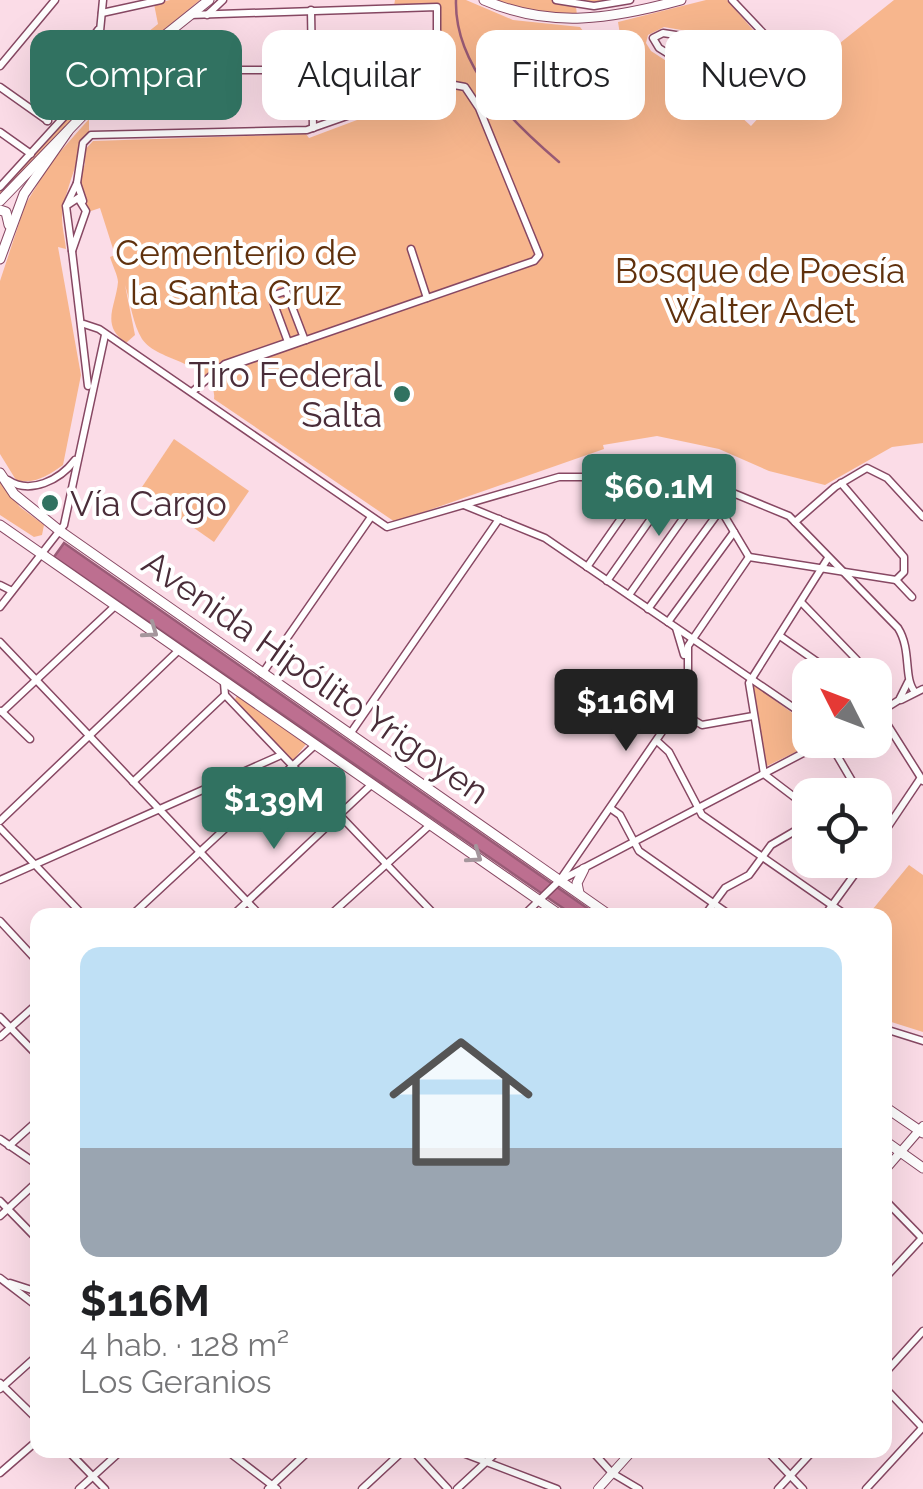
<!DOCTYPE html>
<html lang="es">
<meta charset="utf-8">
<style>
body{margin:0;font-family:Raleway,sans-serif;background:#f2f2f2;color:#202124;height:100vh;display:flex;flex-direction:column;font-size:38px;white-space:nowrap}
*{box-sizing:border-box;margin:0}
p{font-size:32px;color:#757577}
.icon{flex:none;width:55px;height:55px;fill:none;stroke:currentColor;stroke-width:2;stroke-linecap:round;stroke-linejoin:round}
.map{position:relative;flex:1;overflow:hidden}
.panel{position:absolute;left:30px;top:908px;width:862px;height:550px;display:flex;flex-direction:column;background:#fff;border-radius:20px;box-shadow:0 10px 40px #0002}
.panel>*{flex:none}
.guide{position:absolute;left:30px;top:30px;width:865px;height:90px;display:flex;gap:20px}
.needle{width:65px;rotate:312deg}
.controls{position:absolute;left:792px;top:658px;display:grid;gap:20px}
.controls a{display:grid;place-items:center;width:100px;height:100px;border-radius:20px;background:#fff;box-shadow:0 10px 40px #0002;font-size:50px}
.price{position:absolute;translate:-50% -85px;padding:0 22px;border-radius:10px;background:#317261;color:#fff;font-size:32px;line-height:65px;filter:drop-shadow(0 2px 5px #0008)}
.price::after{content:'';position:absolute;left:50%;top:60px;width:30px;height:22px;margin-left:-15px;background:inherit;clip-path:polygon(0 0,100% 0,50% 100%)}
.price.on{background:#222;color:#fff}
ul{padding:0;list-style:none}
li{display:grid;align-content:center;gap:20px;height:530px;padding:0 50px}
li+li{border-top:2px solid #e0e0e0}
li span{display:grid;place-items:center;height:310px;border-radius:20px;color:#555}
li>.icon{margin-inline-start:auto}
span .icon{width:180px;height:180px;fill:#fffc;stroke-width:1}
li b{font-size:42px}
.chip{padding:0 35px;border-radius:20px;background:#fff;box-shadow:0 10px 40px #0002;font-size:35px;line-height:90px}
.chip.on{background:#317261;color:#fff}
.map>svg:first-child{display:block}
</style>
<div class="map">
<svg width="923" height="1489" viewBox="0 0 923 1489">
<rect width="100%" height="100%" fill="#fbdce7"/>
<g fill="#f7b68d">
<polygon points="170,0 200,0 138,51 0,198 0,191 92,91 102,69 158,24 154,4"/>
<path d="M395,0h71l47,20 67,7 29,37 15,-5 -6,-37 88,-22h21l54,62 -26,-19 -91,-16 -16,8 -2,8 5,8 63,41 37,34 19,-21 -42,-39 -14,8 -46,-28 2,-10 80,14 36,36 108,-86h29v443l-31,4 -67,38 -56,-14 -50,-22 -62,-13 -54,9 1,4 -209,73 -181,-123c4,-37 -56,-36 -72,-60 -9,-14 -12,-38 -17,-54l10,50 -9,8c-26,-18 -10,-37 -8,-61 0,-6 -6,-18 -8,-25l5,-2 -15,-47 -12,4 -9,-33 6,-15 -3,-11 11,-12 213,-7 3,4 136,-51 5,-7 -25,6 16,-23 -3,-58 -44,1z"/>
<polygon points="493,0 619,0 576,6 577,16 518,9"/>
<polygon points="91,43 86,85 51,119 52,97"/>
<path d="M89,119v13c-4,4 -25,67 -26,76 -3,13 2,29 3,41l-8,-2 23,128 -18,90c-14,10 -29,20 -47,15l-16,-26v-173l25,-76 26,-43z"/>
<polygon points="174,439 249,491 214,542 140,490"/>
<polygon points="0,482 20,507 44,525 42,535 34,537 0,515"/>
<polygon points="753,684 810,726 810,740 816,742 765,767"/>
<polygon points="237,696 307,743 290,764 234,701"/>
<polygon points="909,865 923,875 923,1032 885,1020 885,915 868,915"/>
</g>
<polygon fill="#bd6f90" stroke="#9a5b76" stroke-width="2.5" points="64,543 597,915 573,915 54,557"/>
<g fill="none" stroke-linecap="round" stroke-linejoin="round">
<path stroke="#9a5b76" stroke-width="2.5" d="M456,0c-2,67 57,123 103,162"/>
<g stroke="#874863" stroke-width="9">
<g id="minor">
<polyline points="556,0 594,6 630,0"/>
<polyline points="311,10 313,128"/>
<polyline points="102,13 161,0"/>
<polyline points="207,15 223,0"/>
<polyline points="0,66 55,0"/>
<polyline points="126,70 433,70"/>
<polyline points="712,81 728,70 749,89 745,102 734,103 712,81 659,48 653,38 663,33 752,47 775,66 783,64 784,55 732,0"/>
<polyline points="0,87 48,121"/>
<polyline points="47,121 45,102 98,30"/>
<polyline points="0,132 31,154"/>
<polyline points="77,183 83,143 91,135 307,130 407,95 437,61 437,7 189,15"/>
<polyline points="0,187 95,83 103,0"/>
<polyline points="66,206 78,198 86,211 72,251 66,206 77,183 83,201"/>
<polyline points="411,249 427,298"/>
<polyline points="72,251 88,386"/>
<path d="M84,324l15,5 288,198 172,-50h135l95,39 109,112c14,22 5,50 17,64"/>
<polyline points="306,340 534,261 539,255 479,108 465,87 449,84 413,93"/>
<polyline points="288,342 271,296 286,291 304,338"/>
<polyline points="192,392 225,364 300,338 306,340 217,371"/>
<path d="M8,480c22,15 52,0 67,-20"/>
<polyline points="841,483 904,557 904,572 896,580"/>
<polyline points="706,485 749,557"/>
<polyline points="464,505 545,538 810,719"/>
<polyline points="795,522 835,487 867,468 887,478 923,517"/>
<polyline points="749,557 896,580"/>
<polyline points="587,567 643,487 645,474"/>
<polyline points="896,580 912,597"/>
<polyline points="607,581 681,476"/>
<polyline points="0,585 12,591"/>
<polyline points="629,595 706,486"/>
<polyline points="802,603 857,660 855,675"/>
<polyline points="0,607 64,525 105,335"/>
<polyline points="648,609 721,509"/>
<polyline points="668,622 734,532"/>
<polyline points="676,628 684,655"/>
<polyline points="780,636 836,675"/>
<polyline points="0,642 260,915"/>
<polyline points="262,674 371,517"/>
<polyline points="224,683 225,695 435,915"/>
<polyline points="901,700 923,689"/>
<polyline points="875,705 923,781"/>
<polyline points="677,710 702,725 753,716"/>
<polyline points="1,711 30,739"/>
<polyline points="2,712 115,606"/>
<polyline points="875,715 899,700 908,682"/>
<polyline points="350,734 499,519"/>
<polyline points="828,740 855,786 845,795"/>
<polyline points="657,741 669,752 702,815 846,915"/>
<polyline points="133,782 225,695"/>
<polyline points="610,808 620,815 639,851 730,915"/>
<polyline points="810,809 764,774 749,683 828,558"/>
<polyline points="0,821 179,650"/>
<polyline points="0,828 83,915"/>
<polyline points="875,846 920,779"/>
<polyline points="0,880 279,756"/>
<polyline points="561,880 828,740"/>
<polyline points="132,915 315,745"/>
<polyline points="233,915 372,784"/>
<polyline points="330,915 430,825"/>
<polyline points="524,915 560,880 688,694 688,646 749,557"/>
<polyline points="705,915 725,888 749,875 771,845 800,828 810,816"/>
<polyline points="825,915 865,860"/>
<polyline points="0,921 38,962"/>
<polyline points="0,1017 38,1056"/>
<polyline points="885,1029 923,1041"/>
<polyline points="0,1037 38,1003"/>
<polyline points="0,1139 38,1165"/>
<polyline points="9,1146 38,1120"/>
<polyline points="885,1200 923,1239"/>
<polyline points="0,1201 38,1240"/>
<polyline points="0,1216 38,1181"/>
<polyline points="0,1278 38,1307"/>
<polyline points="885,1278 922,1238"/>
<polyline points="10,1283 38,1292"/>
<polyline points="885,1373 923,1331"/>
<polyline points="0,1383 38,1420"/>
<polyline points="885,1388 922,1427"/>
<polyline points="0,1389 38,1355"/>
<polyline points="67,1450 105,1489"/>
<polyline points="226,1450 277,1489"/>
<polyline points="412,1450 448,1489"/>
<polyline points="455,1450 557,1489"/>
<polyline points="591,1450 612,1473 639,1489"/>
<polyline points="766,1450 803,1489"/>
<polyline points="0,1473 38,1440"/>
<polyline points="79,1489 122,1450"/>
<polyline points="268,1489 310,1450"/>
<polyline points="362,1489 404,1450"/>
<polyline points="457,1489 499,1450"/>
<polyline points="778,1489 814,1450"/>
<polyline points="866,1489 923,1427"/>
</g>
</g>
<g stroke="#874863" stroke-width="10">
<g id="major">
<polyline points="885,1170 923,1126"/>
<polyline points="598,1489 633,1450"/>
</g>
</g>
<g stroke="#874863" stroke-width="11">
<g id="highway">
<path d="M484,0c67,29 128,19 197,0"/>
<polyline points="0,201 144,52 209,0"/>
<polyline points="0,210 6,212 9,225"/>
<polyline points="0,259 24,194 68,131"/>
<polyline points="0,473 14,494 60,531 609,915"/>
<polyline points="0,525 560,915"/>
<polyline points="579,893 577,883 584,869"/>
<polyline points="885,1107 923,1133"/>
<polyline points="885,1141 923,1168"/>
</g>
</g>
<use href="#minor" stroke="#fff" stroke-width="6"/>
<use href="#major" stroke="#fff" stroke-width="8"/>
<use href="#highway" stroke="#fff" stroke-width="9"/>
</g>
<defs><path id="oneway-chevron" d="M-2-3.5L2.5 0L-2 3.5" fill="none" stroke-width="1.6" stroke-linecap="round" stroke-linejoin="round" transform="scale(2.5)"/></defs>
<g stroke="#a4969c">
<use href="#oneway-chevron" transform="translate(151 631) rotate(35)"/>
<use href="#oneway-chevron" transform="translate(475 856) rotate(35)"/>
</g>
<g fill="#317261" stroke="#fff" stroke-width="4">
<circle cx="402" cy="394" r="10"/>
<circle cx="50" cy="503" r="10"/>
</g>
<g text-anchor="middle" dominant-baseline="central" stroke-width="8" stroke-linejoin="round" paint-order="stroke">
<g font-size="35" fill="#60310d" stroke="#fff">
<text x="236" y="252">Cementerio de<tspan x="236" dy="40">la Santa Cruz</tspan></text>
<text x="760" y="270">Bosque de Poesía<tspan x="760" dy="40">Walter Adet</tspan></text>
</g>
<g font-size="35" fill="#4a2d39" stroke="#fff" text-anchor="end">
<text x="382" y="374">Tiro Federal<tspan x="382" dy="40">Salta</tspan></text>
<text x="70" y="503" text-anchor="start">Vía Cargo</text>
</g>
<g font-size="35" fill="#4a2d39" stroke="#fff">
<text transform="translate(316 677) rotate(35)">Avenida Hipólito Yrigoyen</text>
</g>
</g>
</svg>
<div class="controls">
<a><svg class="needle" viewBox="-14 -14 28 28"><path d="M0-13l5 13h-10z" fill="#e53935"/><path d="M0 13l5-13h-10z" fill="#757577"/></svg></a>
<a><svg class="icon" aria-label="locate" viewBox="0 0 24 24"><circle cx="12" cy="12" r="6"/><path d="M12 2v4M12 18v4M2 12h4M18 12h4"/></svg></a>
</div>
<b class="price" style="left:659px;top:539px">$60.1M</b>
<b class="price on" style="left:626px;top:754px">$116M</b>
<b class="price" style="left:274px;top:852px">$139M</b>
<div class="guide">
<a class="chip on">Comprar</a>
<a class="chip">Alquilar</a>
<a class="chip">Filtros</a>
<a class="chip">Nuevo</a>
</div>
<section class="panel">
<ul>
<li><span style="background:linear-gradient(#bfe0f5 65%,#9aa5b1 0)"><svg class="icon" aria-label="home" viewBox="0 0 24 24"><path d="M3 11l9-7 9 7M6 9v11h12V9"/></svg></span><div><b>$116M</b><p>4 hab. · 128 m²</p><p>Los Geranios</p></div></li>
</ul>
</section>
</div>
